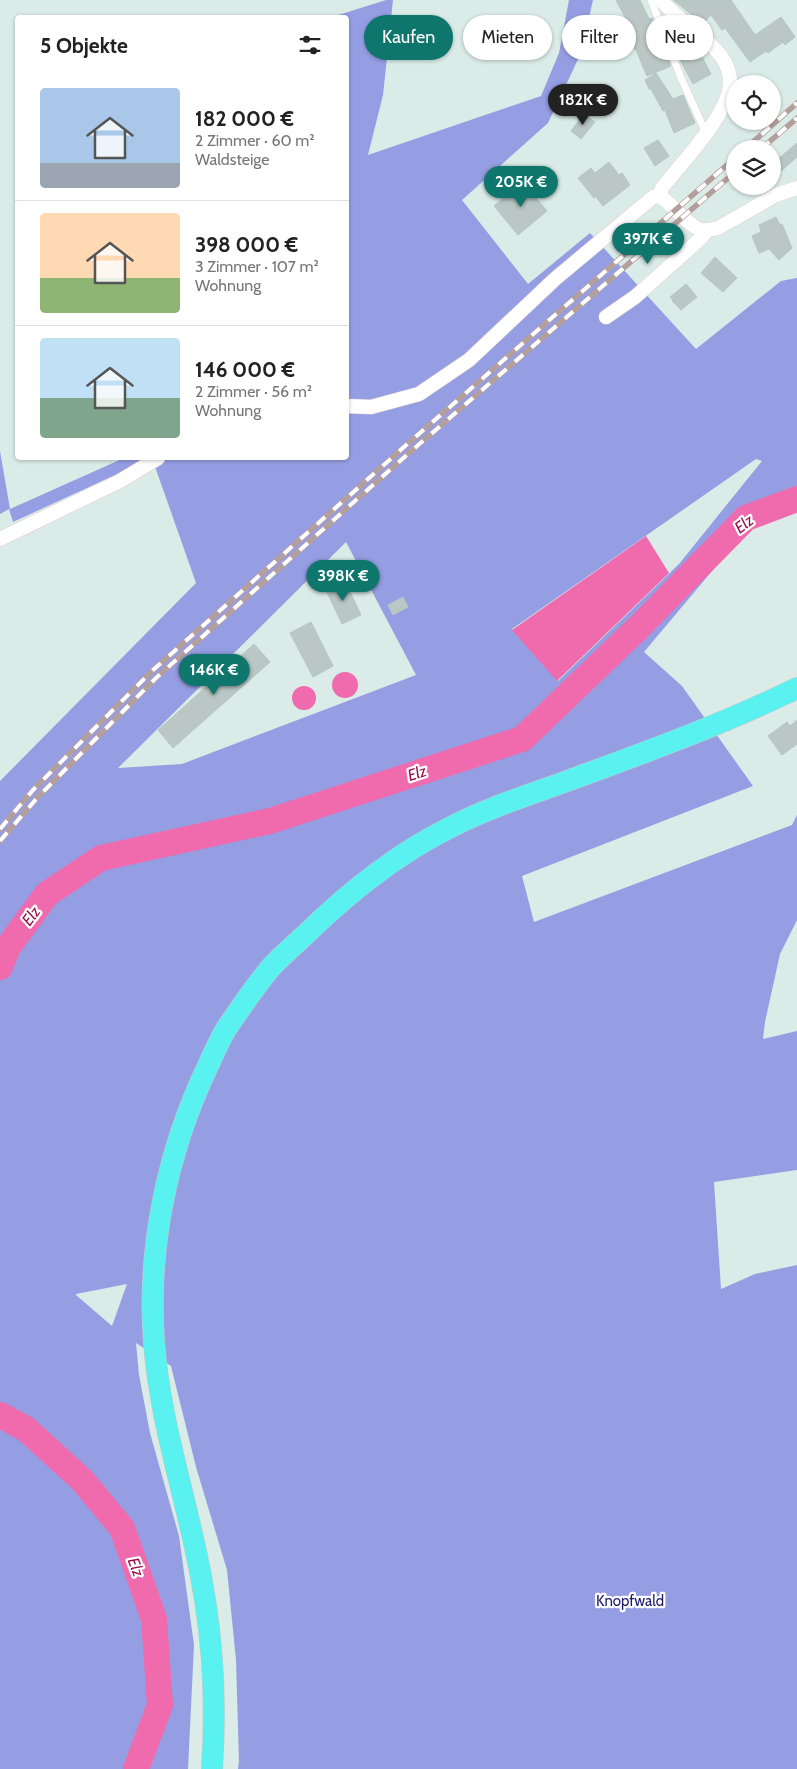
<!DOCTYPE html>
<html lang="de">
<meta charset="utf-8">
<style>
body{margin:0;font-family:Cabin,sans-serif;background:#f2f2f2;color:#222;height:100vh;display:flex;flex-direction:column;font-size:19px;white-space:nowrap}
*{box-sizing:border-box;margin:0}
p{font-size:16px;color:#767676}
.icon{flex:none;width:28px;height:28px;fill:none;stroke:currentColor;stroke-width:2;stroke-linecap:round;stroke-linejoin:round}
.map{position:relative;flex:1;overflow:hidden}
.side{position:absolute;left:15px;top:15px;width:334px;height:445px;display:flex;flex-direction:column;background:#fff;border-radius:5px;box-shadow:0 1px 4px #0004}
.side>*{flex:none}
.top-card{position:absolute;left:364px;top:15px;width:358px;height:45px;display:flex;gap:10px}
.buttons{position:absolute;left:726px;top:75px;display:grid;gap:10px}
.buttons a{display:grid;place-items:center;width:55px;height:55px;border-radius:50%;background:#fff;box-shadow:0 1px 4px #0004;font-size:25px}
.price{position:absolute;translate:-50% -42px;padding:0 11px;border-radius:18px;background:#0f766e;color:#fff;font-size:16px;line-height:32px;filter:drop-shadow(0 1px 2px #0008)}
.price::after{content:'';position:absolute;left:50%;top:30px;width:15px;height:11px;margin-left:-8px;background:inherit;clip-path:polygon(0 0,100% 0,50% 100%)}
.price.active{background:#222;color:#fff}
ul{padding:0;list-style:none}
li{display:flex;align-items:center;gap:15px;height:125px;padding:0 25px}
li+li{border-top:1px solid #e0e0e0}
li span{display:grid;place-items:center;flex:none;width:140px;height:100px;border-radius:5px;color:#555}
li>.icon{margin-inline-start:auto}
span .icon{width:60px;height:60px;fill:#fffc;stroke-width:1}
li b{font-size:21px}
h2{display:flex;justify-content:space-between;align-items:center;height:60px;padding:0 25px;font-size:21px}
.tag{padding:0 18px;border-radius:22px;background:#fff;box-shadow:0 1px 4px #0004;font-size:18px;line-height:45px}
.tag.active{background:#0f766e;color:#fff}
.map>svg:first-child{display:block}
</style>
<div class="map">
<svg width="797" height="1769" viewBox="0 0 797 1769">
<rect width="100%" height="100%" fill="#daebe8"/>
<path fill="#969ee3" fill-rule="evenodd" d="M386,0h7l-10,95 -15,60 173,-59 18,-43 10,-53h24l-12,53 -33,70 -86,77 66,84 62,-51 106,116 85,-68 16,-3v225l-48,24 -105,125 38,34 71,100 -231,90 12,46 258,-97 5,-10v105l-17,34 -15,68 -2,17 34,-8v139l-83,12 7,107 34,-15 42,-9v504h-559l1,-8 -3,-101 -9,-90 -31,-103 -25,-101 -35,-23 3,32 11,58 29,103 15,109 -6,124h-188v-988l196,-198 -44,-125 -139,64 -4,-13 -9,5v-63l10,58 114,-51h222v-440l-14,-1zM756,459l6,2 -83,103 -121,117 -46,-52zM346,542l70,133 -234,89 -64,4zM127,1284l-15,42 -36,-31v-1z"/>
<g fill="#ef6bad">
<polygon points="646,536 669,573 557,681 512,630"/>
<circle cx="345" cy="685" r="13"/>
<circle cx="304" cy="698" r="12"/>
</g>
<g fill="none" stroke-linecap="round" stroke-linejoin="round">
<g stroke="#ef6bad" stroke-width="26">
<polyline points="0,967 8,947 47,894 101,858 270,821 522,739 641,625 746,518 797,499"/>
<polyline points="0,1415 26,1429 82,1480 122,1528 154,1619 160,1705 136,1769"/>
</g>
</g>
<g fill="#bac7c4" stroke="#b4c7c4">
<polygon points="616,0 640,0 649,19 652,18 671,66 647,76 635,48 626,52 614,28 628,23"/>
<polygon points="673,0 731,0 755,35 781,17 795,37 785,45 783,42 768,53 766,51 750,62 725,28 722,30 711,15 702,25 695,19 696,18"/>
<polygon points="680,30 703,51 700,53 711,74 693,84 681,62 671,37"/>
<polygon points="656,73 673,99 683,95 695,123 674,133 665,110 663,111 651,89 649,89 645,80"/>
<polygon points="584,114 595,122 581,139 571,131"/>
<polygon points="658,140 669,156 655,166 644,148"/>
<polygon points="797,143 797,157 772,179 772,164"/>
<polygon points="609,162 619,175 622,173 630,185 603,206 595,196 594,198 578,178 591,168 595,173"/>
<polygon points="523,182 547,211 518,235 494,206"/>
<polygon points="776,217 780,225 782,224 792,248 779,260 769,249 759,253 752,236 761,232 759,225"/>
<polygon points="715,257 737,278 723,292 701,273"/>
<polygon points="686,284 697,297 681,310 672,301 673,300 670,297"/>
<polygon points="344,579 361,615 342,624 325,588"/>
<polygon points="403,597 408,607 393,615 388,605"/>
<polygon points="311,622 333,666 313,677 290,633"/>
<polygon points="254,644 270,662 173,748 158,730"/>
<polygon points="797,720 797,744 782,755 768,736 787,722 790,726"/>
</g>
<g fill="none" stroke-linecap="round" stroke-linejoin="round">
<g stroke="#e2d0d0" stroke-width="8">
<polyline id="service" points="651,0 681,78 706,133"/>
</g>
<g stroke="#e2d0d0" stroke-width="15">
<g id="minor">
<path d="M659,196l3,-8c19,-25 71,-77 68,-109 -1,-12 -7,-22 -15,-30 -16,-17 -40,-32 -54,-49"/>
<path d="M659,196c15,8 27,29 42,34 6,1 12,-1 17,-2l58,-33 21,-7"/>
<polyline points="606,317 635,297 700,239 707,230"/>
<polyline points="346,406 371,407 419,394 469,360 555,279 653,197 659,196"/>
<polyline points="0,539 120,481 158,458"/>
</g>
</g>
<g stroke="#c7c7c7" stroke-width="22">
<path id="primary" d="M212,1769c5,-77 0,-146 -17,-222 -15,-68 -36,-136 -41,-205 -7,-93 13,-190 53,-274 6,-13 12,-27 19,-39 14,-20 31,-46 47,-64 10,-10 21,-20 32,-30 43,-42 90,-80 144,-107 38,-20 80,-33 121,-48 76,-28 154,-56 227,-92"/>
</g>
<use href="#service" stroke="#fff" stroke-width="7"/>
<use href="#minor" stroke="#fff" stroke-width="14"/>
<use href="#primary" stroke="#59f2f1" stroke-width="21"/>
<g stroke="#b49f9d" stroke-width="5.5">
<g id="rail">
<polyline points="745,149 797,103"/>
<polyline points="761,149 797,118"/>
<polyline points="0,829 33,790 152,671 404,447 735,158"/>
<polyline points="0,841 38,797 157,677 409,453 735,172"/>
</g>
</g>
<use href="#rail" stroke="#fff" stroke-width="4" stroke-dasharray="11" stroke-linecap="butt"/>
</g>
<g text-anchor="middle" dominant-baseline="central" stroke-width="4.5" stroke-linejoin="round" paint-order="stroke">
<g font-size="15" fill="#1b1966" stroke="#fff">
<text x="630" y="1601">Knopfwald</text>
</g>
<g font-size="16" font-style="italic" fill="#9a0c48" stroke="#fff">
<text transform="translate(744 524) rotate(-37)">Elz</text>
<text transform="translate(417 773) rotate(-18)">Elz</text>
<text transform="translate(31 916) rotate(-53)">Elz</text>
<text transform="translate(136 1567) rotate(70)">Elz</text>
</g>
</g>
</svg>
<div class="buttons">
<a><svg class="icon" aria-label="locate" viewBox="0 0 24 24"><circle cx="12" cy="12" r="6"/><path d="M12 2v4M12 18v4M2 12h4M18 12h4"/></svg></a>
<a><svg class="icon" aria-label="layers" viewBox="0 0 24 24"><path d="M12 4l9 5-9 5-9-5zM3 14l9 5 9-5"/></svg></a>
</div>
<b class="price active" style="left:583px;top:126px">182K €</b>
<b class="price" style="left:521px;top:208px">205K €</b>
<b class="price" style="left:648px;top:265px">397K €</b>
<b class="price" style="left:343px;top:602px">398K €</b>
<b class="price" style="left:214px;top:696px">146K €</b>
<div class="top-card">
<a class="tag active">Kaufen</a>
<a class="tag">Mieten</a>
<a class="tag">Filter</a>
<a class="tag">Neu</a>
</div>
<section class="side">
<h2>5 Objekte<svg class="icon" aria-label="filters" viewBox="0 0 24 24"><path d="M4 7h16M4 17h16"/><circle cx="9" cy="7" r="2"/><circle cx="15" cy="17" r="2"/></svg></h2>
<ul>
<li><span style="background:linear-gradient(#a9c7e8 75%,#9aa5b1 0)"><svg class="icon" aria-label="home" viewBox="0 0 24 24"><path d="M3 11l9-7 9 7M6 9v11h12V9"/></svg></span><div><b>182 000 €</b><p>2 Zimmer · 60 m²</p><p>Waldsteige</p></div></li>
<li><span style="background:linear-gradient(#ffd9b3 65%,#8fb573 0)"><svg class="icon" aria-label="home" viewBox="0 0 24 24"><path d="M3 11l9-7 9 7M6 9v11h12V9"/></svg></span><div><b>398 000 €</b><p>3 Zimmer · 107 m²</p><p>Wohnung</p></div></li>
<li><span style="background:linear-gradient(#bfe0f5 60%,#7fa58c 0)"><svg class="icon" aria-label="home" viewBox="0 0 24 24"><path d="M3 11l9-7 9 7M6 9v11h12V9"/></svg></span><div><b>146 000 €</b><p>2 Zimmer · 56 m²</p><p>Wohnung</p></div></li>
</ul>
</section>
</div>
